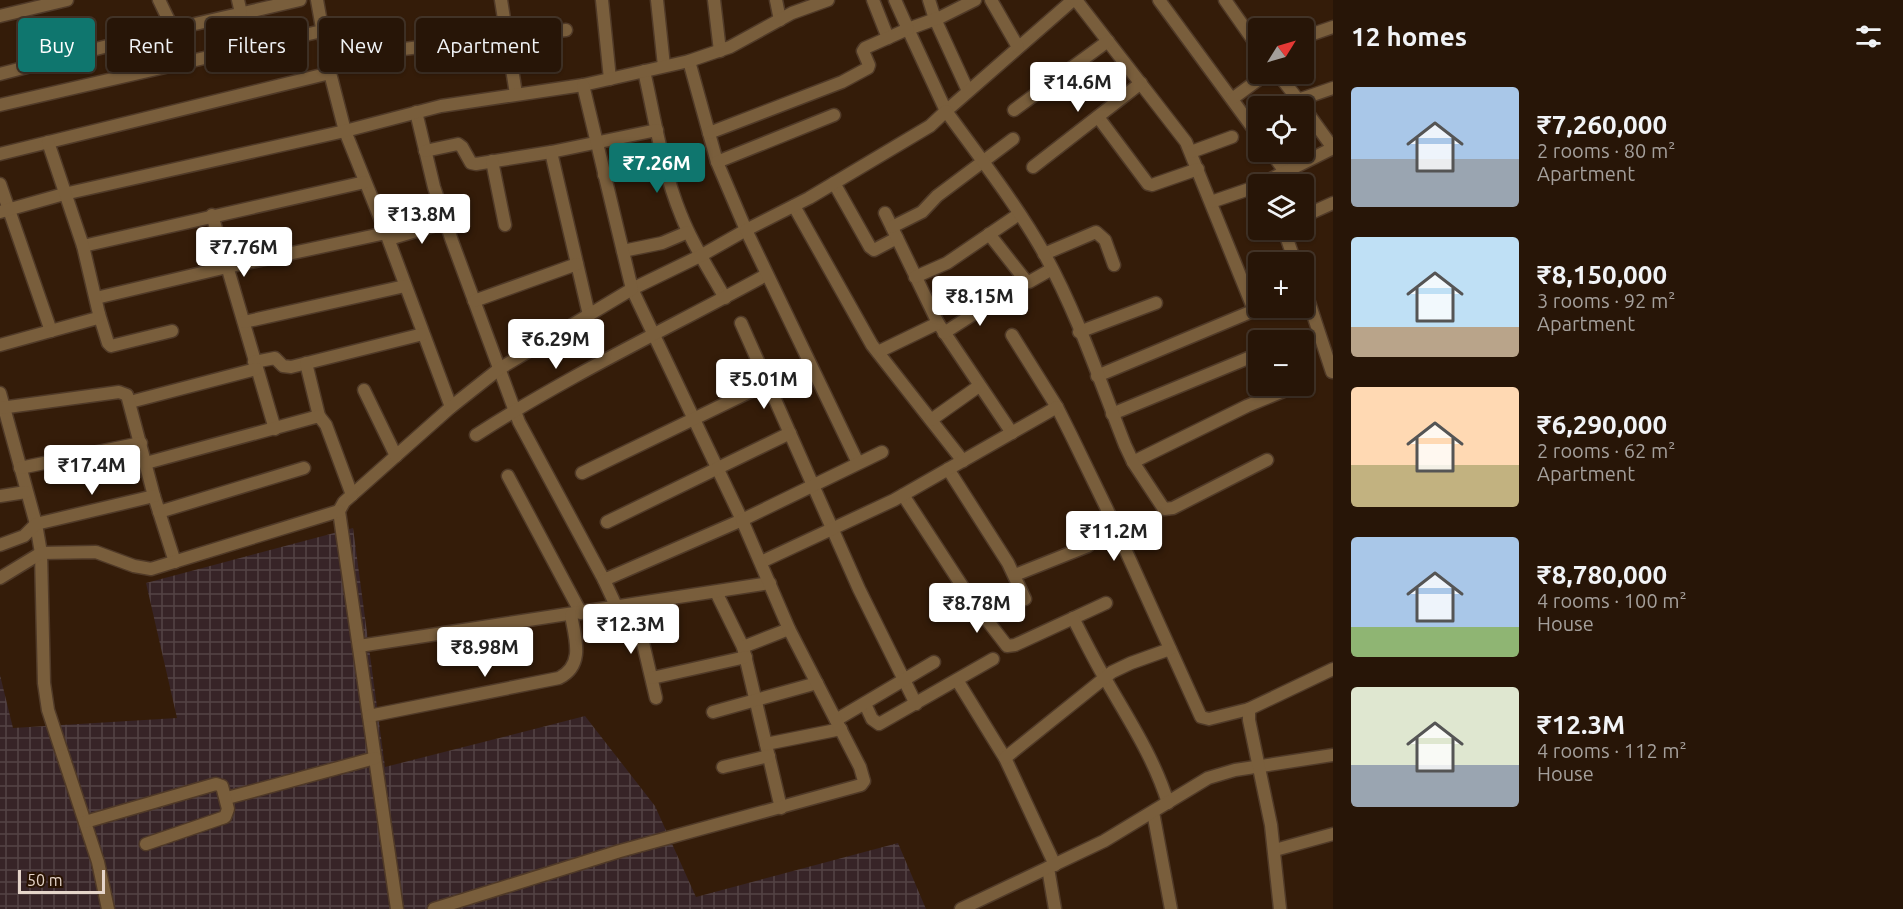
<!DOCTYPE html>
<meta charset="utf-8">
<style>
body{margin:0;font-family:Ubuntu,sans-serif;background:#2f1e11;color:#f1f3f6;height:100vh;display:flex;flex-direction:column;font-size:22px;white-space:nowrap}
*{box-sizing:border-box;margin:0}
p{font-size:20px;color:#a49f9b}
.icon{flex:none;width:33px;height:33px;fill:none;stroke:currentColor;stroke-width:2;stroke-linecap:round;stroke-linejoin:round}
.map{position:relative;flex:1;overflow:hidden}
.panel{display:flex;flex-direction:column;background:#271507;width:570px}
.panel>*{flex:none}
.hud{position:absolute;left:18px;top:18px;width:570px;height:54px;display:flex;gap:12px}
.needle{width:39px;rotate:53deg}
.controls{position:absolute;left:1248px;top:18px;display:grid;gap:12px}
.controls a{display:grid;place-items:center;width:66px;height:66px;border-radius:6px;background:#271507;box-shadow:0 2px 4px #0004,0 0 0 2px #433428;font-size:30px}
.scale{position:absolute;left:18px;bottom:15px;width:87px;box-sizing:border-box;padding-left:6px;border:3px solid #e5d5ca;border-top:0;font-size:16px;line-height:21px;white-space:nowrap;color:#e5d5ca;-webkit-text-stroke:4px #291302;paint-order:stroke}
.price{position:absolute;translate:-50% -51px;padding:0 14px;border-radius:6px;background:#fff;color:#222;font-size:20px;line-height:39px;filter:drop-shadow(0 2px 3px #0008)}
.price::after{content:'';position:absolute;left:50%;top:36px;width:18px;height:14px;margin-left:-9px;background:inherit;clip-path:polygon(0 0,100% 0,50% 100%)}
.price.current{background:#0f766e;color:#fff}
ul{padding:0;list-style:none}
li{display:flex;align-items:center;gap:18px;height:150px;padding:0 18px}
li span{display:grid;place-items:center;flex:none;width:168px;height:120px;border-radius:6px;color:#555}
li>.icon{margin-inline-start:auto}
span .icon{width:72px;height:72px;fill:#fffc;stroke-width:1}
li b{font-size:26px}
h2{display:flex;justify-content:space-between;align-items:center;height:72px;padding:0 18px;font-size:26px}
.tag{padding:0 21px;border-radius:6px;background:#271507;box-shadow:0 2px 4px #0004,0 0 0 2px #433428;font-size:21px;line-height:54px}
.tag.current{background:#0f766e;color:#fff}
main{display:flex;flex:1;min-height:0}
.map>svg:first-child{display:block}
</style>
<main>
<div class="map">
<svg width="1333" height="909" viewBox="0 0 1333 909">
<defs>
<pattern id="industrial-grid" width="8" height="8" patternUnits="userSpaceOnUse" patternTransform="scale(1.5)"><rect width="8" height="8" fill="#372427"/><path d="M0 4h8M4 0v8" fill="none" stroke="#544345"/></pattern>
</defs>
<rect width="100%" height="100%" fill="#341c09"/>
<polygon fill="url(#industrial-grid)" points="353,528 385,767 585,716 655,806 696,897 898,843 926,909 0,909 0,675 13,728 177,718 146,583"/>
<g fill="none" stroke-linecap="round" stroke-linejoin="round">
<g stroke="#503a28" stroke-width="15">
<g id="minor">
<polyline points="159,0 173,29 300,0"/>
<polyline points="238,0 241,13"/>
<polyline points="317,0 330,73 345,131 386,233 451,407 344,502 339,511 397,909"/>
<polyline points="501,0 516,94"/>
<polyline points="602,0 610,79"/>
<polyline points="657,0 664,66"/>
<polyline points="714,0 720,51"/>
<polyline points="776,0 780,20"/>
<polyline points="873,0 888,38"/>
<polyline points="929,0 935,19 968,91"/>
<polyline points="975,0 941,17 908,29 946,111 1073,0"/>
<polyline points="991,0 1018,47"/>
<polyline points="1076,0 1186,142 1254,310"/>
<polyline points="1159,0 1258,135"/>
<polyline points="1225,0 1258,47"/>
<polyline points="0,16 67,0"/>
<polyline points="1304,37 1333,27"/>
<polyline points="327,58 566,30"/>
<path d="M644,71c11,48 18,98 37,144 11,29 29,56 44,83"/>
<polyline points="0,74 173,29"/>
<polyline points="1278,74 1303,106"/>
<polyline points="1232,99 1266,74"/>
<polyline points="1298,100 1333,88"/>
<polyline points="0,105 322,31"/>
<polyline points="1304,108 1333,148"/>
<polyline points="1014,110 1108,41"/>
<polyline points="416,112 434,187 452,241 519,422 604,580 742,520 632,289 702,255 746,230 717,162 689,61"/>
<polyline points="1098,117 1148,184 1152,185 1198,169"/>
<polyline points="709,133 842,82 868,68 869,65 863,51 865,48 908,29 895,0"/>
<polyline points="425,151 458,144 462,147 471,163 476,164 551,152 657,130"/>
<polyline points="551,152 589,315"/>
<polyline points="1191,152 1232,137"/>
<polyline points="1271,152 1286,173"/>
<polyline points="0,154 330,73"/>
<polyline points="492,161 505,225"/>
<polyline points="717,162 834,115"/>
<polyline points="1033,167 1141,83"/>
<polyline points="604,175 664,162"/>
<polyline points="834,183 870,247 874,250 897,238"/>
<polyline points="0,184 51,331"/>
<polyline points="1261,184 1333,148"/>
<polyline points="1211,202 1258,186"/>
<polyline points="794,206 872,345 963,461"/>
<polyline points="0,212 64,194 345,131 441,106 583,85 689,61 730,47 792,13 828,0"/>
<polyline points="885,213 938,323 1012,433"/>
<polyline points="212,215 275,429"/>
<polyline points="1304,216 1333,203"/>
<polyline points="892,227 922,212 937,196 1013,139"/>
<polyline points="1284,230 1295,262"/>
<polyline points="989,234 1026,281 1029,282 1052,269"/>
<polyline points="389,239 446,222"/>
<polyline points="83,246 365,182"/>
<polyline points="623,251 662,243 688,232"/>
<polyline points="1044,254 1096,232 1105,240 1114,265"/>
<polyline points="915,277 947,263 1019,214"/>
<polyline points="1304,287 1332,372"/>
<polyline points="96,298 227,267 386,233"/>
<polyline points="474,301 577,264"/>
<polyline points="99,314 108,343 111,346 172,331"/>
<polyline points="244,322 405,286"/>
<polyline points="741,323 859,589 916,704"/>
<polyline points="1079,332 1156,303"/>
<polyline points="944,333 1000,297"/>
<polyline points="1012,335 1057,407 1071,435 1106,507 1201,717 1209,719 1249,709"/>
<polyline points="0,345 94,319 98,317 99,314 83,246 48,142"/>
<polyline points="878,352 938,323"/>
<polyline points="254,362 275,358 283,366 291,367 423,334"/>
<polyline points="306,363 319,416"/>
<polyline points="1097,376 1260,308"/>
<polyline points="364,390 396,456"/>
<polyline points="0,393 36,524 41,553 44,683 48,710 98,862 108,909"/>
<polyline points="130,402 256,369"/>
<polyline points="451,407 499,369 632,289 583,85"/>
<polyline points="0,408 119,392 127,395 154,496 175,562"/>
<polyline points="1112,414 1258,354"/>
<polyline points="931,420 979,386"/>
<path d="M476,435c93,-60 193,-107 290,-160"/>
<polyline points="1133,462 1247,406 1286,390"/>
<polyline points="146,463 319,416 326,425 352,495"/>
<path d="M858,463l-112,-233 63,-32 121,-72 16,-15c34,47 71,94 99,144 33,60 55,127 80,190l8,17 31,47 9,-1 94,-48"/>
<polyline points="20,468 141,443"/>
<polyline points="948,469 1008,563 1025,599"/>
<polyline points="582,473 809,363"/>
<polyline points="508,476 581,613"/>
<polyline points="903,495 970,598 1007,646 1015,645 1106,603"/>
<polyline points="0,496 26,492"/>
<polyline points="159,512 304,468"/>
<polyline points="607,522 790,433"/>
<polyline points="0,545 24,536 36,524 154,496"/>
<polyline points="761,562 894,500 1057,407"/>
<polyline points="1015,575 1088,546"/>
<polyline points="0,578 41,553 96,552 134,566 151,569 339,511"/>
<polyline points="604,580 617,608"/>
<polyline points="716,592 743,647 781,808"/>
<polyline points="634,605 656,698"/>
<path d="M1073,618c11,21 21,42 33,62 23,40 48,78 62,123"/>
<polyline points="359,646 770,583"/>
<polyline points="743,647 789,629"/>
<polyline points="652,678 746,657"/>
<polyline points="957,680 1005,758 1055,865"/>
<polyline points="865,704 872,719 879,724 993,659"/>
<polyline points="713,712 817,683"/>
<path d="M369,716l190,-38c26,-13 16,-40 12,-63"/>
<polyline points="836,720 934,662"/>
<polyline points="766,744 841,729"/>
<polyline points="1005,758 1112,672 1131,663 1170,649"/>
<polyline points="723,767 769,756"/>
<polyline points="227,798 375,758"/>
<polyline points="1153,812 1171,909"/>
<polyline points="85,822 216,784 222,786 228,809 225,817 146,844"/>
<polyline points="1275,850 1333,834"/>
<polyline points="1048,868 1055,909"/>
<polyline points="434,909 620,851 861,785 864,781 860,767 789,629 742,520 882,452"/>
<polyline points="961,909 1104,841 1208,778 1235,770 1333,755"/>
<polyline points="1280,909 1271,825 1249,720 1249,709 1333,669"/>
</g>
</g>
<use href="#minor" stroke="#795e3c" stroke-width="12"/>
</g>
</svg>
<div class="controls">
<a><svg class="needle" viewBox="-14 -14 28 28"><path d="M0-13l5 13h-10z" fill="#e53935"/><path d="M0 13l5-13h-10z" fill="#a49f9b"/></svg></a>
<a><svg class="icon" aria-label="locate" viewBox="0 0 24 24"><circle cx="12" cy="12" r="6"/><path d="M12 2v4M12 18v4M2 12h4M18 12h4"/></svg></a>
<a><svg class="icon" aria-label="layers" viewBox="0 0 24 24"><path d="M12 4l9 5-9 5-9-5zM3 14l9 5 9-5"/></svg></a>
<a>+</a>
<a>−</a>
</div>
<div class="scale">50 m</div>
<b class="price" style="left:1078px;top:113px">₹14.6M</b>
<b class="price current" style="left:657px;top:194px">₹7.26M</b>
<b class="price" style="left:422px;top:245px">₹13.8M</b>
<b class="price" style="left:244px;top:278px">₹7.76M</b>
<b class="price" style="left:980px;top:327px">₹8.15M</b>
<b class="price" style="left:556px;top:370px">₹6.29M</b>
<b class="price" style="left:764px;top:410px">₹5.01M</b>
<b class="price" style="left:92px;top:496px">₹17.4M</b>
<b class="price" style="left:1114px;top:562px">₹11.2M</b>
<b class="price" style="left:977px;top:634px">₹8.78M</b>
<b class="price" style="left:631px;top:655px">₹12.3M</b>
<b class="price" style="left:485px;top:678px">₹8.98M</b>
<div class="hud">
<a class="tag current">Buy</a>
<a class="tag">Rent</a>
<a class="tag">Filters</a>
<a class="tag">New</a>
<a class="tag">Apartment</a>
</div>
</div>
<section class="panel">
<h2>12 homes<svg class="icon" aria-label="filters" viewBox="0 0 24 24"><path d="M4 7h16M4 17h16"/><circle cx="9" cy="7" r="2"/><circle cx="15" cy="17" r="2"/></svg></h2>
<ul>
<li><span style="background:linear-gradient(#a9c7e8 60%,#9aa5b1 0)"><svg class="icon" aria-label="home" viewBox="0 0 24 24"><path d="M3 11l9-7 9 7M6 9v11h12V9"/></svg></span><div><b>₹7,260,000</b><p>2 rooms · 80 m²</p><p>Apartment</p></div></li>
<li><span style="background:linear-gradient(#bfe0f5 75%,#b9a48a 0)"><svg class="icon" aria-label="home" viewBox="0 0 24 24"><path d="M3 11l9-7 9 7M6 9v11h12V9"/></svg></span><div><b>₹8,150,000</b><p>3 rooms · 92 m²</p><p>Apartment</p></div></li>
<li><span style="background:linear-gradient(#ffd9b3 65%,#c2b280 0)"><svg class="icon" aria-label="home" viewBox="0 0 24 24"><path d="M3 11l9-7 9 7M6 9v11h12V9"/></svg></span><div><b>₹6,290,000</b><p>2 rooms · 62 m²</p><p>Apartment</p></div></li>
<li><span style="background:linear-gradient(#a9c7e8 75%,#8fb573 0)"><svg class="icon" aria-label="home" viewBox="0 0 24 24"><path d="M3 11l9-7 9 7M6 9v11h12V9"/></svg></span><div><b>₹8,780,000</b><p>4 rooms · 100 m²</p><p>House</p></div></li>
<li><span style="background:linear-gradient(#dfe7d0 65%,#9aa5b1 0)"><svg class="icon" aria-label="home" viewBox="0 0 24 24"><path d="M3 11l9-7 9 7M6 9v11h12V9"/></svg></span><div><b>₹12.3M</b><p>4 rooms · 112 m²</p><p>House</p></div></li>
</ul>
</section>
</main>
